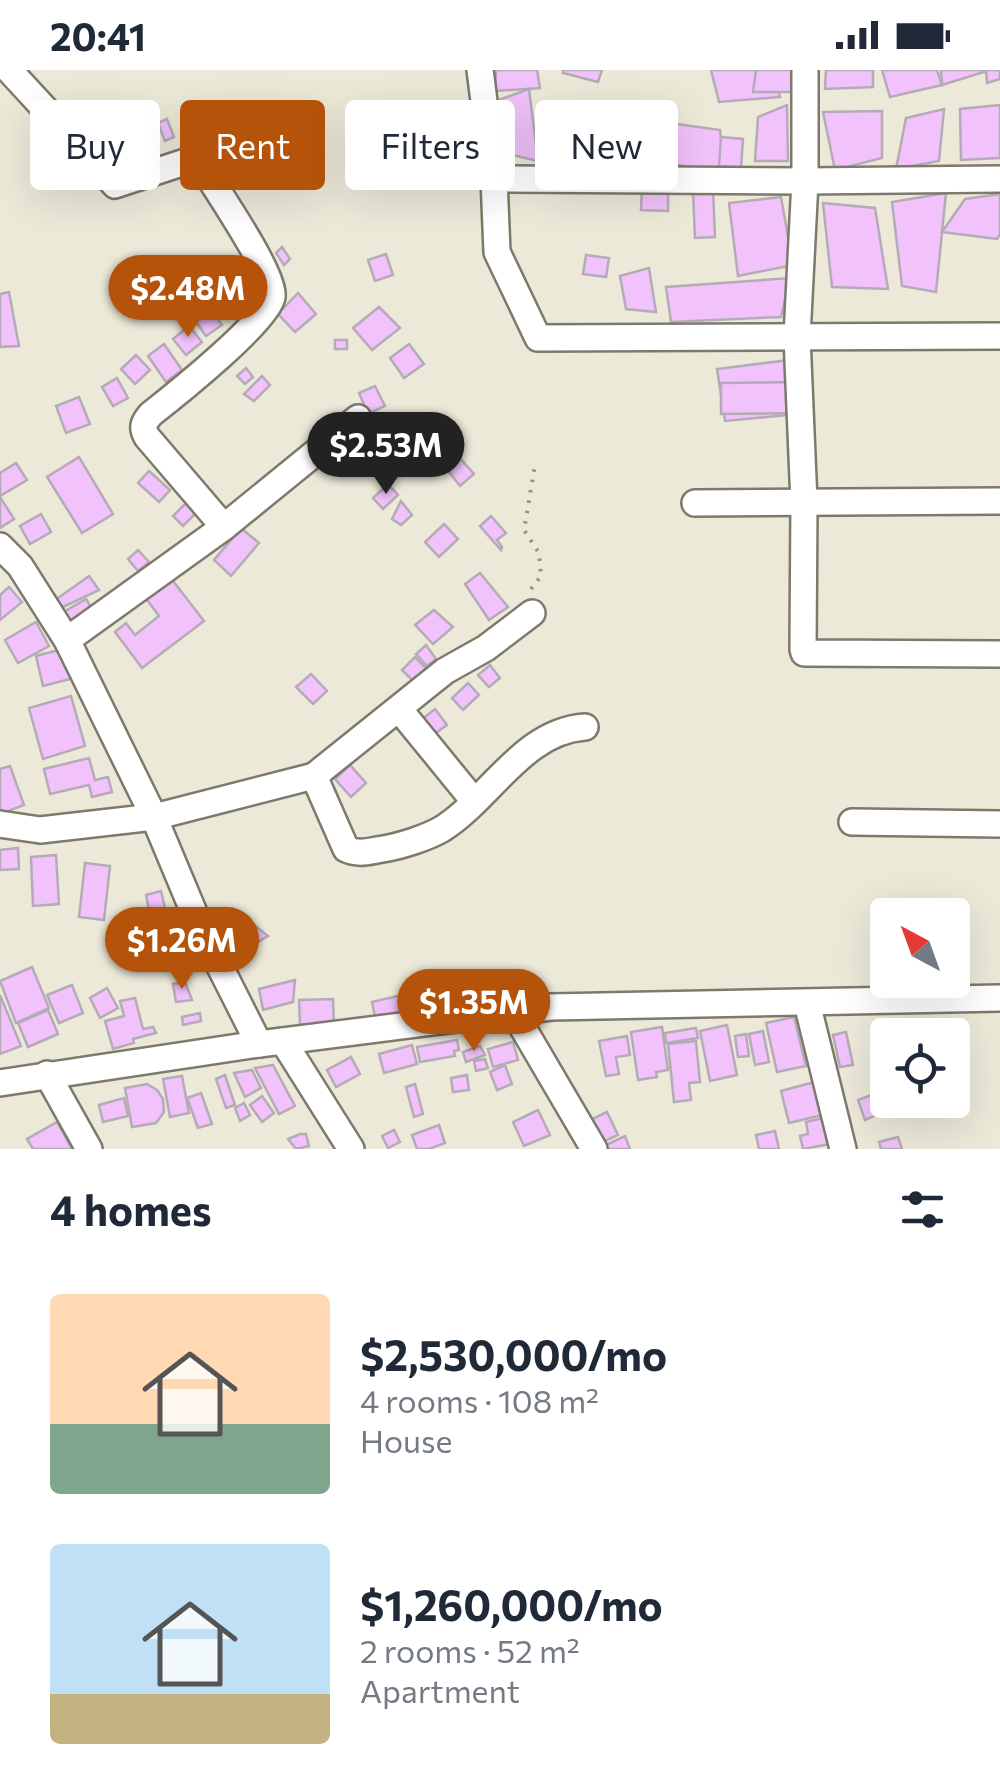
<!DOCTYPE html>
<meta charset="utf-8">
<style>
body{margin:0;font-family:Commissioner,sans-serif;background:#f6f6f7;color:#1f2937;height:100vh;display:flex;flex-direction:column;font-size:38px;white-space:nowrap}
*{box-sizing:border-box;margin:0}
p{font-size:32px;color:#747a83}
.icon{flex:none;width:55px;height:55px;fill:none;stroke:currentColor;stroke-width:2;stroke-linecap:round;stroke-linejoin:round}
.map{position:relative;height:1079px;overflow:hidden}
.side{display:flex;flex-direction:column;background:#fff;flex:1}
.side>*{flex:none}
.guide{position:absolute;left:30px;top:30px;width:940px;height:90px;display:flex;gap:20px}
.needle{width:65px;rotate:319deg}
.fabs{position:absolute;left:870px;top:828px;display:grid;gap:20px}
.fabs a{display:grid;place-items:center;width:100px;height:100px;border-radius:10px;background:#fff;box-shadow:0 10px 40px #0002;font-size:50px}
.price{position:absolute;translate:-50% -85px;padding:0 22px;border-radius:35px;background:#b45309;color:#fff;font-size:32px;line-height:65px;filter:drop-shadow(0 2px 5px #0008)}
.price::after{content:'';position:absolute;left:50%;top:60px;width:30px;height:22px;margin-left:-15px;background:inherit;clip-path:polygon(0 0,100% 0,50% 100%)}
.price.active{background:#222;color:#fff}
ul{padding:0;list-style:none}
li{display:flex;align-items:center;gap:30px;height:250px;padding:0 50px}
li span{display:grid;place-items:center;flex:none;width:280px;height:200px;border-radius:10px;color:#555}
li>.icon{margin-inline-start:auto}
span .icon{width:120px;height:120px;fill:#fffc;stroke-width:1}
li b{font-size:42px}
h2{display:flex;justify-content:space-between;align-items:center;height:120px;padding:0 50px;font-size:42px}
.pill{padding:0 35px;border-radius:10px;background:#fff;box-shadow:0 10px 40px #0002;font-size:35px;line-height:90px}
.pill.active{background:#b45309;color:#fff}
.status{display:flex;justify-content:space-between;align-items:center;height:70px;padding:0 50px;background:#fff;direction:ltr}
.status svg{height:28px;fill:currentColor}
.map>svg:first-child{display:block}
</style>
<div class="status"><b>20:41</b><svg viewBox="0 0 49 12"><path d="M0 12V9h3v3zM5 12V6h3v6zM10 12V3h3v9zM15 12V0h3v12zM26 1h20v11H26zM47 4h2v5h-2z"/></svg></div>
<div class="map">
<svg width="1000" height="1079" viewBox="0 0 1000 1079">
<rect width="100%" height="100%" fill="#ede9d9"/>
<g fill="#f1c2fb" stroke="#b5abb7" stroke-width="2.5">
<polygon points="496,0 537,0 540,18 495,21"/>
<polygon points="563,0 602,0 598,12 563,3"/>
<polygon points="711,0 772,0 780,27 719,32"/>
<polygon points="756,0 795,0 793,22 753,22"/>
<polygon points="826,0 873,0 873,17 825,19"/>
<polygon points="882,0 937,0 942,15 890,27"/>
<polygon points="941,0 990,0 942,15"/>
<polygon points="986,0 1000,0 1000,9 987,13"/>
<polygon points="529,19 538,91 504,83 496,31"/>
<polygon points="651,34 656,94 617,102 611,48"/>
<polygon points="787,35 788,91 755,91 758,47"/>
<polygon points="1000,35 1000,88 961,90 960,39"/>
<polygon points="944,39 939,91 896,99 906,48"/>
<polygon points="565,41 611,48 608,92 565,97"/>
<polygon points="882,41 882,88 835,100 823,42"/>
<polygon points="167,49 174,67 165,71 158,53"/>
<polygon points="670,53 720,60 725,103 667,93"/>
<polygon points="721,67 743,69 741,98 719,96"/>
<polygon points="221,76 228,84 234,79 248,95 231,110 217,95 222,90 214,82"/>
<polygon points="642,118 668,118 668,141 641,140"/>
<polygon points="713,120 715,167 695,168 693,122"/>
<polygon points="946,123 936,222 902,216 892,132"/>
<polygon points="1000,124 1000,164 997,169 942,162 965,129"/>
<polygon points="781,127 793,195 738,206 729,133"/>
<polygon points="823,133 875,138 888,219 832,217"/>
<polygon points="282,177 290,189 284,195 276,183"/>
<polygon points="386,184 393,205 375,211 368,190"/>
<polygon points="586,185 609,188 606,207 583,204"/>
<polygon points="649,198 656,242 626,239 620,206"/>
<polygon points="790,208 781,247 671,252 666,217"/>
<polygon points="165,221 178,242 164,248 151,233"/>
<polygon points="9,222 19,276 0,277 0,224"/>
<polygon points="298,223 316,244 295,262 278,244"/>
<polygon points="379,237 400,258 372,280 353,258"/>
<polygon points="210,238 222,255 206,266 194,249"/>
<polygon points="189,256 202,272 186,285 173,269"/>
<rect x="335" y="270" width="12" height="9"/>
<polygon points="164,274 182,300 166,312 148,286"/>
<polygon points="409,274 424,294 404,308 390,288"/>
<polygon points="136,285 150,300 135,314 121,299"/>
<polygon points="797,289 787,345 725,351 717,299"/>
<polygon points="246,298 253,307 245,314 237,306"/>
<polygon points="262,306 270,315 254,331 244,324"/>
<polygon points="117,308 128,328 113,336 102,317"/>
<polygon points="796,312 796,343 721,344 721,313"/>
<polygon points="375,316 385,336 368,344 359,323"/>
<polygon points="79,327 90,354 66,363 56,336"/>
<polygon points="79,387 113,444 82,463 47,407"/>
<polygon points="459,387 474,404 460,416 446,398"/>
<polygon points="16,393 27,410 0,426 0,403"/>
<polygon points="149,401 170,420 159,432 138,413"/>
<polygon points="388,414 398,425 383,439 373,428"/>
<polygon points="0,427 14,449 0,458"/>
<polygon points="189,430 199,440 183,456 173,446"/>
<polygon points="401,431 412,445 401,455 392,449"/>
<polygon points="41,444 51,462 30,474 20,456"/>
<polygon points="491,446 506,463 497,470 502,477 501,480 480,456"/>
<polygon points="444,454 458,469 439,487 425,472"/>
<polygon points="241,458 259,473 231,506 214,490"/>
<polygon points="138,480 149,492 138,501 128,489"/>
<polygon points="480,503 508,537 489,550 465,514"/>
<polygon points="89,506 99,520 63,537 54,531"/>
<polygon points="170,507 204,551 142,598 115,562 126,553 135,565 159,546 145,527"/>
<polygon points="9,517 22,532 0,550 0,525"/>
<polygon points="86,529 97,547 72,561 62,543"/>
<polygon points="434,540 453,557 433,574 415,555"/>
<polygon points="36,552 49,576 18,593 5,570"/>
<polygon points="426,575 436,589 427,596 416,584"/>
<polygon points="66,578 74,608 43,616 36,586"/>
<polygon points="415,587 429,601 416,614 402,600"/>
<polygon points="490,595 500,608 489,617 478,605"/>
<polygon points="311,604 327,621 313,634 296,617"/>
<polygon points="468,613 479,625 463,640 452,628"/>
<polygon points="71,626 85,676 43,689 29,638"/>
<polygon points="435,639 447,655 433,665 421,650"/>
<polygon points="89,688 95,710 108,707 112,722 92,727 89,715 50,724 44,699"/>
<polygon points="350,695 366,713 351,727 335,709"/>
<polygon points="10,696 24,735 0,744 0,699"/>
<polygon points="18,778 19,799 0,800 0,780"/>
<polygon points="56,785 59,834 33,836 31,787"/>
<polygon points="85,793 110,796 104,850 79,847"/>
<polygon points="161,821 166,842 150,845 146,825"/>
<polygon points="252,853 268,866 231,888 222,871"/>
<polygon points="32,897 49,938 16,953 0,911"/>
<polygon points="295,910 293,932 263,940 259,919"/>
<polygon points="185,912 192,930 176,932 173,914"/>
<polygon points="72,915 83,943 59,953 47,925"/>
<polygon points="107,918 118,938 100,948 90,928"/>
<polygon points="474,918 480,941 460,946 454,923"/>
<polygon points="415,922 419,942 376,952 372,932"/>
<polygon points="0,925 21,976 0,984"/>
<polygon points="135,928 143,959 153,957 156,963 133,969 134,973 113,979 105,951 124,946 120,931"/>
<polygon points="333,929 334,954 300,955 299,930"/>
<polygon points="48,940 58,964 28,977 18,953"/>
<polygon points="200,943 201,951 183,955 182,947"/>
<polygon points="794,947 806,996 777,1002 766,953"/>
<polygon points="951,949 959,971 952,974 952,965 946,965 941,953"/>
<polygon points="932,951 935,965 921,965 919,953"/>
<polygon points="727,955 737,1005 710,1011 700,961"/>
<polygon points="915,955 917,965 907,965 905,956"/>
<polygon points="888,956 891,965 888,965 888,987 881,989 874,959"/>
<polygon points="662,957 668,1000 656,1002 657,1007 638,1010 631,962"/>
<polygon points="696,958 698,968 666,973 665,963"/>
<polygon points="763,961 769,992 755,995 749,964"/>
<polygon points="846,962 853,995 840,997 833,965"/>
<polygon points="746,964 749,986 738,987 735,966"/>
<polygon points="627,966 630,985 616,987 619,1004 606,1006 599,971"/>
<polygon points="457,970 459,980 454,981 455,986 420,992 417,977"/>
<polygon points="696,971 700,1012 689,1013 691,1030 674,1032 668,974"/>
<polygon points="513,972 518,990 493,997 488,979"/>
<polygon points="412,975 417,994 384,1003 379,984"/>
<polygon points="480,976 485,985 466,992 463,982"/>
<polygon points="351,987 360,1004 336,1017 327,1000"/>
<polygon points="485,989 488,998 476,1001 474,991"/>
<polygon points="273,995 295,1036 279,1044 255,998"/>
<polygon points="505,995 512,1014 497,1020 490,1002"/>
<polygon points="252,1000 261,1018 245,1027 234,1003"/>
<polygon points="225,1005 235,1035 226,1038 216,1009"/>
<polygon points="467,1005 469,1020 453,1022 451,1008"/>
<polygon points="182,1006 189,1043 170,1047 163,1009"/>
<polygon points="818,1011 827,1044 789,1053 781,1021"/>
<polygon points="147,1014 157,1020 163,1029 164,1042 156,1053 132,1057 125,1018"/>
<polygon points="415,1014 423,1044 414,1047 406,1017"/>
<polygon points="201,1023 212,1054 198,1058 187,1028"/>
<polygon points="874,1024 881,1043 865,1050 858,1030"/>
<polygon points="262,1026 274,1043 262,1052 250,1035"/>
<polygon points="124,1028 128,1046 103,1052 99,1035"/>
<polygon points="244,1033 250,1045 240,1051 235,1038"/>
<polygon points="538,1040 550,1065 524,1076 513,1052"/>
<polygon points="607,1042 618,1065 594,1076 584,1053"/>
<polygon points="823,1048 830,1074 803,1079 800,1066 808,1064 806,1052"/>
<polygon points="57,1052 72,1079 33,1079 27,1069"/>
<polygon points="439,1055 445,1073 429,1079 417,1079 412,1065"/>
<polygon points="394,1060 400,1072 388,1078 382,1066"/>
<polygon points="775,1061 779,1079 759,1079 756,1065"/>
<polygon points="300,1064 306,1064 309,1076 296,1079 288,1069"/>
<polygon points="625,1066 630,1079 605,1079 604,1076"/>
<polygon points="898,1067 902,1079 881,1079 879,1072"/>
</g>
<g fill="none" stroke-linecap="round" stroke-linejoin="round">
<g stroke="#7d7a6c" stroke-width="30">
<g id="street">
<path d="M9,0l106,115 73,-24h8l8,8c13,22 72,107 68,128 -4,24 -98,99 -121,117 -7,8 -10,13 -4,23l77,90"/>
<polyline points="480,0 494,109 497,182 538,268 1000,266"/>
<polyline points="805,0 805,111 797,267 804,433 803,579 804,583 1000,584"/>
<polyline points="494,109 805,111 1000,109"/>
<polyline points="695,433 1000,431"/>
<polyline points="0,476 20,496 67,570 154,747 200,857 259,974"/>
<polyline points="67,570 224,457 358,348"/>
<polyline points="399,639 474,731"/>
<path d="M314,706l32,73c13,6 23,2 37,0 18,-3 43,-11 59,-20 48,-30 81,-98 143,-102"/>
<polyline points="852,752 1000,754"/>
<polyline points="0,754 40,760 154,747 314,706 445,601 486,578 532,543"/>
<polyline points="807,933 843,1079"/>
<polyline points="513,941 594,1079"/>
<polyline points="283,971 351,1079"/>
<polyline points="47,1004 89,1079"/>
<polyline points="0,1013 259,974 551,937 1000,928"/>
</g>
</g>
<polyline stroke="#949186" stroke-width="4" stroke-dasharray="2.5 8" stroke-linecap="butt" points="531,519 541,506 539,483 524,460 535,395"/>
<use href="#street" stroke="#fff" stroke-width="25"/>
</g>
</svg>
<div class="fabs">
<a><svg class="needle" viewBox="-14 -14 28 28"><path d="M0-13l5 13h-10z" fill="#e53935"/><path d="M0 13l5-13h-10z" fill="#747a83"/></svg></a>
<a><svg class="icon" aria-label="locate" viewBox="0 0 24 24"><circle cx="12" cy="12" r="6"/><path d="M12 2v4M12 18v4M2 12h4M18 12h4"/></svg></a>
</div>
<b class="price" style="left:188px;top:270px">$2.48M</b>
<b class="price active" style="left:386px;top:427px">$2.53M</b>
<b class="price" style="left:182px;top:922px">$1.26M</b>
<b class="price" style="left:474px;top:984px">$1.35M</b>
<div class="guide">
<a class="pill">Buy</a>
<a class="pill active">Rent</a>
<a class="pill">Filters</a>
<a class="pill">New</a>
</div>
</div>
<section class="side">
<h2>4 homes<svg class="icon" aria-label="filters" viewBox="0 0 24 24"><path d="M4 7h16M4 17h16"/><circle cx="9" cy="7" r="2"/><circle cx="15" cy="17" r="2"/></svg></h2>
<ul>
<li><span style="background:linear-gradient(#ffd9b3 65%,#7fa58c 0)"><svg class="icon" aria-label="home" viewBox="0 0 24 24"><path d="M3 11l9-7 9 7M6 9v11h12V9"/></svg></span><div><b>$2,530,000/mo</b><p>4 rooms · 108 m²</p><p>House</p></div></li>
<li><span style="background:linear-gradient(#bfe0f5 75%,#c2b280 0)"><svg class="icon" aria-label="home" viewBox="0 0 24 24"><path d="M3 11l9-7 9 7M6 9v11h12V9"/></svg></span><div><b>$1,260,000/mo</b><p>2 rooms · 52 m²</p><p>Apartment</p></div></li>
</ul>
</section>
